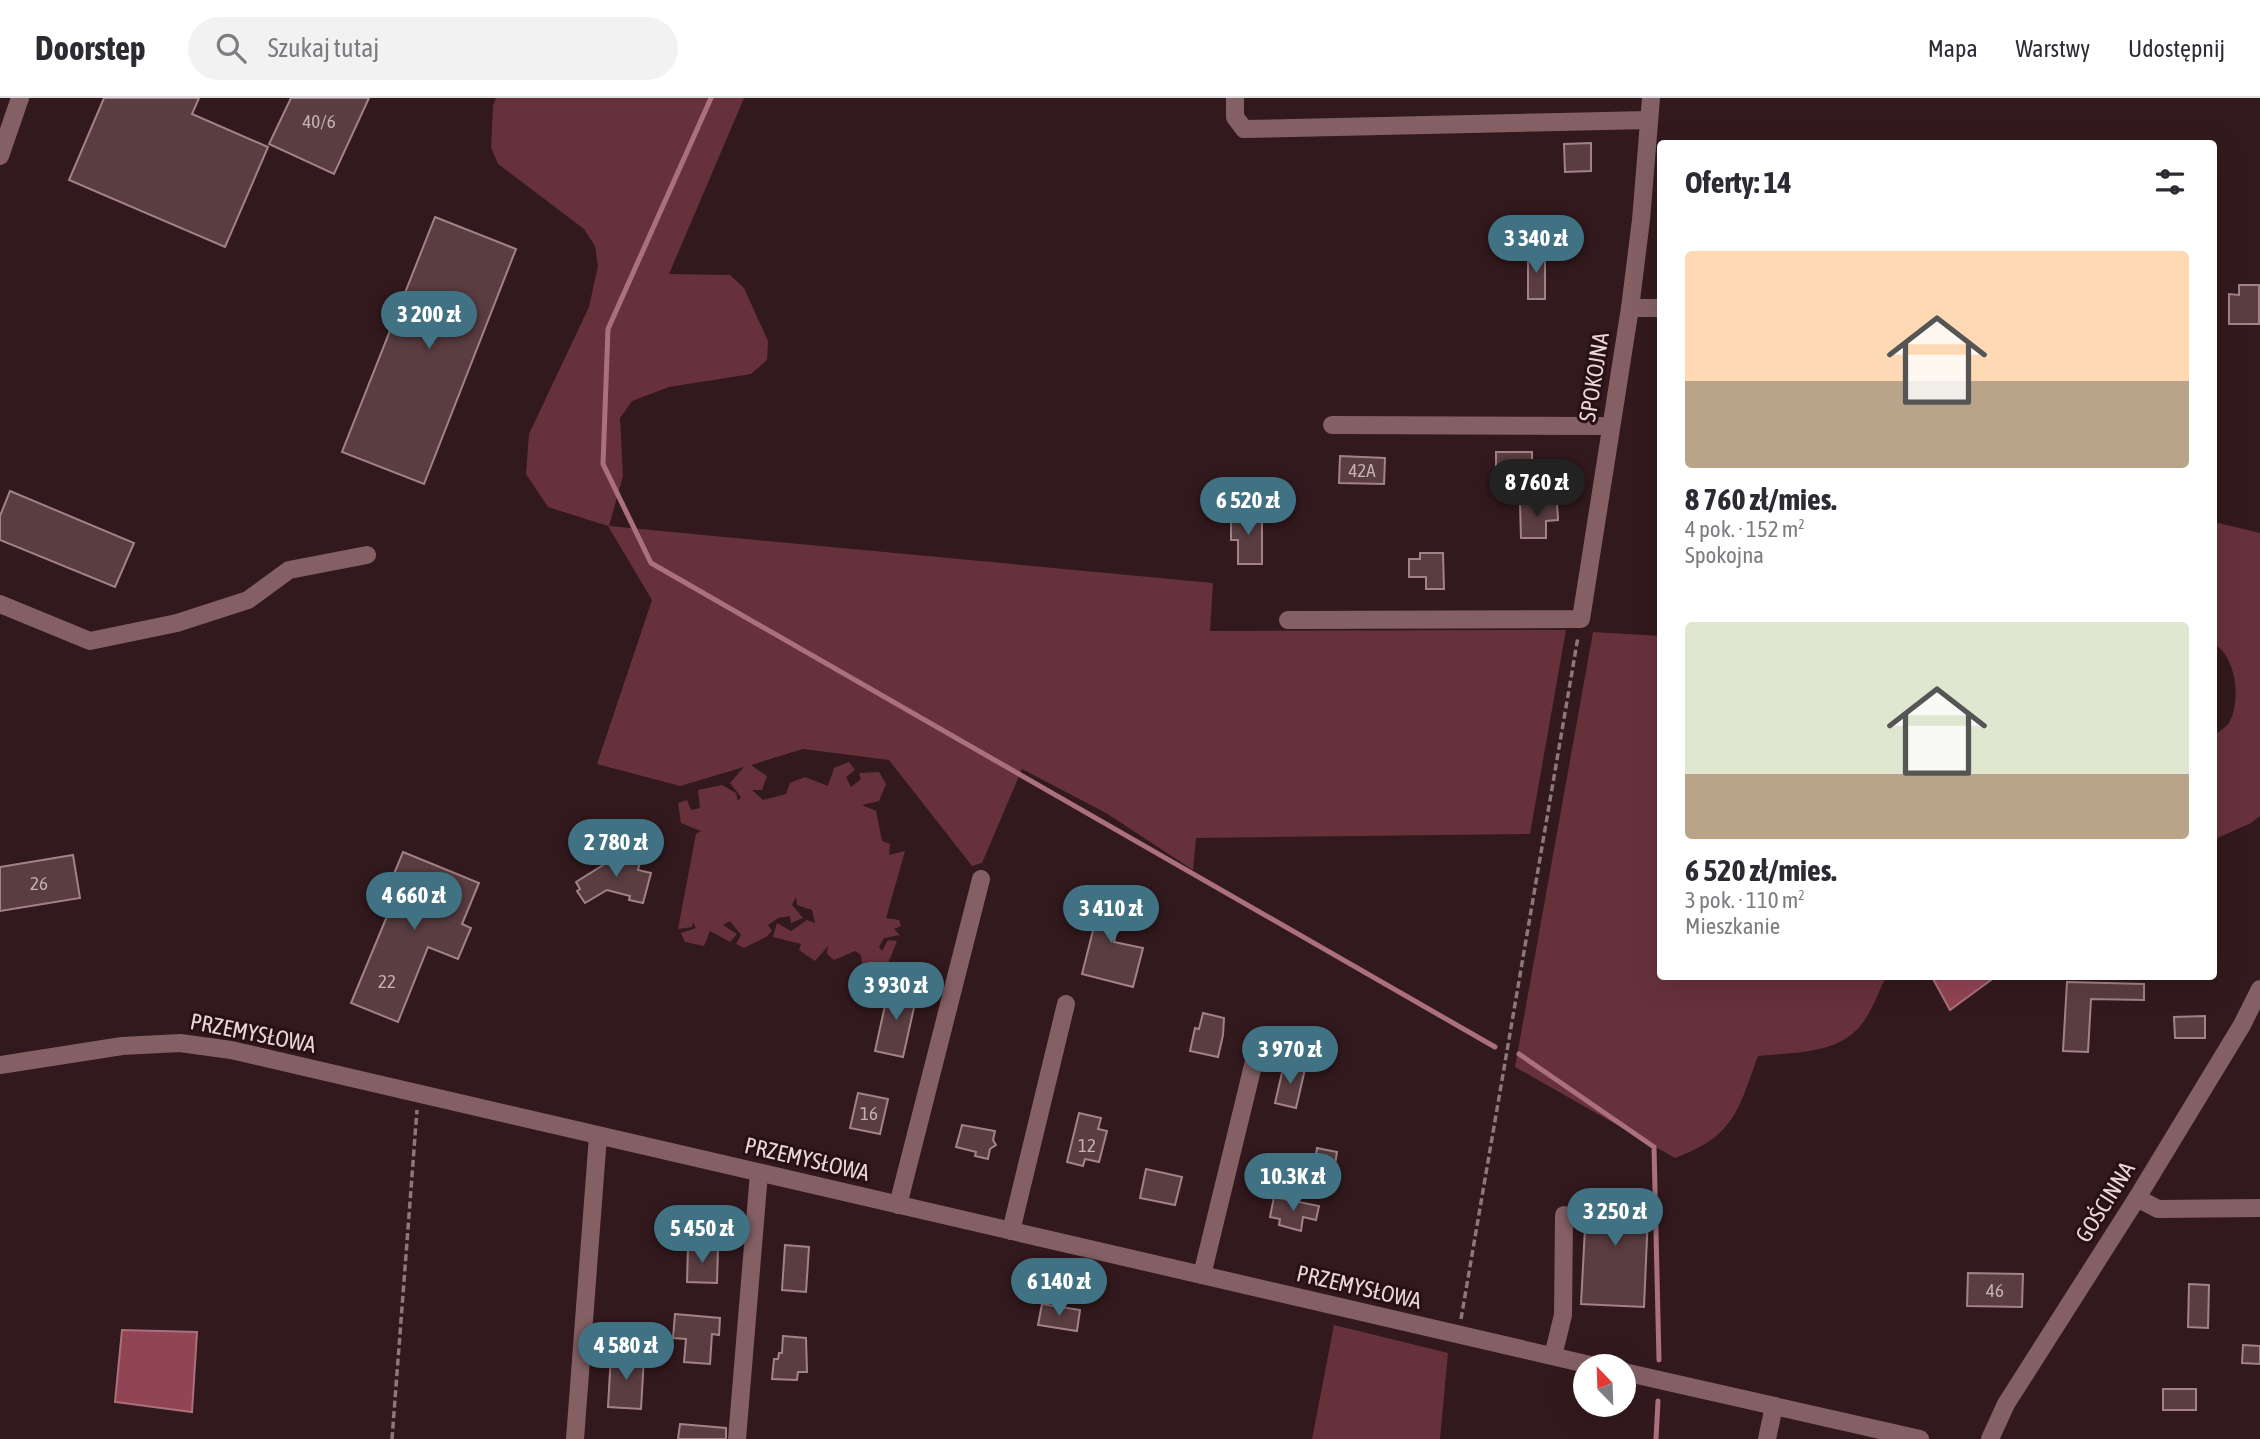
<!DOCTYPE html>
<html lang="pl">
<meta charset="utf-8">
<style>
body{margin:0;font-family:"Asap Condensed",sans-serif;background:#f2f2f3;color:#2b2b33;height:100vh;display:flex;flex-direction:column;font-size:26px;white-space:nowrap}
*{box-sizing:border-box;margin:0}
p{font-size:23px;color:#7c7c81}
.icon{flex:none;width:38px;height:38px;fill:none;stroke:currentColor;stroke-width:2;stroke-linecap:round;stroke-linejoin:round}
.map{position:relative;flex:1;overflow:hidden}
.sheet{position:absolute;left:1657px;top:42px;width:560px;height:840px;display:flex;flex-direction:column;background:#fff;border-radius:7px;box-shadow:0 7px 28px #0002}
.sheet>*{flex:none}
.needle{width:46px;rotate:337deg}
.buttons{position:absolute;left:1573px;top:1256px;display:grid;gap:14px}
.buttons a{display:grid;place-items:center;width:63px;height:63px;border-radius:50%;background:#fff;box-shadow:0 7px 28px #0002;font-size:35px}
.price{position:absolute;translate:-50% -60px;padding:0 16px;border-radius:24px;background:#417284;color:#fff;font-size:23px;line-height:46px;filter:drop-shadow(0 2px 4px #0008)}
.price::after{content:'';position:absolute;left:50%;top:42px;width:21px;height:16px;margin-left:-10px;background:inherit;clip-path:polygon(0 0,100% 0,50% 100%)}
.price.selected{background:#222;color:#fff}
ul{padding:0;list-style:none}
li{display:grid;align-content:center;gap:14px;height:371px;padding:0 28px}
li span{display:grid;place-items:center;height:217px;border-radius:7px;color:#555}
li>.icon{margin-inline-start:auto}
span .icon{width:126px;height:126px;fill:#fffc;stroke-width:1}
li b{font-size:30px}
h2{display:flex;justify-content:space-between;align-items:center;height:84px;padding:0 28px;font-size:30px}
header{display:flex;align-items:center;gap:42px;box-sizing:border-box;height:98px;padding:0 35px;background:#fff;border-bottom:2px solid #e1e1e2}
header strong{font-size:33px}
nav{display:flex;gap:38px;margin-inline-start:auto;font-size:24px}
.search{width:490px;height:63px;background:#f2f2f3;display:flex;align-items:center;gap:18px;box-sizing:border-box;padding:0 24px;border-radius:38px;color:#7c7c81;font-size:26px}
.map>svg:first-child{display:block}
</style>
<header>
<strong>Doorstep</strong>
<div class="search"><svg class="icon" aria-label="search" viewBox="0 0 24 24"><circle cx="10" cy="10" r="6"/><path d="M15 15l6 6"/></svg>Szukaj tutaj</div>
<nav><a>Mapa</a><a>Warstwy</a><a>Udostępnij</a></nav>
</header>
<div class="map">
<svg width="2260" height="1341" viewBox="0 0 2260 1341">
<rect width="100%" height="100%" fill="#32191d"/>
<g fill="#67313b">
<polygon points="496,0 744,0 669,176 730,177 744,190 768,243 767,262 751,276 669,289 632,303 620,320 623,378 609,428 1213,485 1210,533 1566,532 1530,736 1196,740 1193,772 1106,715 1022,671 982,765 972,768 889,662 803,651 751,667 767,678 762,692 752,692 763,702 786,696 790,685 805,679 828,688 834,670 849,664 855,672 846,679 851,689 861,681 859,675 879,674 886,686 879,703 862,707 876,713 882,743 890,746 889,757 905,753 886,820 899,822 901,828 894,831 900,837 884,840 879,849 882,853 888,842 897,843 888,866 875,865 875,872 862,867 861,857 855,853 834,862 827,856 828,848 815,863 799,852 801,846 773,839 777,825 791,833 807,822 815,825 812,812 797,807 796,799 792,807 803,820 791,825 790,818 778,820 768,827 772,833 766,839 744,850 736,846 741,837 730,823 723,827 737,836 730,844 710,833 704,848 685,844 681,835 696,830 693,824 692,829 678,831 696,736 701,733 681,725 678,705 687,702 691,712 700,710 698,692 722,687 736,695 738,703 741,699 730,685 744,669 680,688 597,666 652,502 608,428 548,409 526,376 529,336 589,209 598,168 595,148 584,131 498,66 491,49 493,7"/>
<path d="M2214,424l46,11v283l-9,7 -36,16 -1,-103c5,-5 13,-9 16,-15 11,-22 6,-65 -16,-77z"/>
<path d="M1593,534l68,4v340l225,1c-7,14 -13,31 -22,44 -23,34 -70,31 -106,35 -20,54 -23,80 -83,102l-160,-91z"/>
<polygon points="1334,1227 1448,1255 1440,1341 1312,1341"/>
</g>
<g fill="#914453" stroke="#ab707b" stroke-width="2">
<polygon points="1932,879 1995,879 1950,912"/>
<polygon points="122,1232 197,1234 192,1314 115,1304"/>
</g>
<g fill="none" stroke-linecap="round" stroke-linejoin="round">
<g stroke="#ab707b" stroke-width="5">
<polyline points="711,0 608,231 603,366 651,465 1495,949"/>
<polyline points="1519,956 1654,1049 1659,1262"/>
<polyline points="1656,1341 1658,1303"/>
</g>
</g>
<g fill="#5a3d41" stroke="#a38287" stroke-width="2">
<polygon points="104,0 199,0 192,16 268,49 225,149 69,82"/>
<polygon points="291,0 369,0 334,76 269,46"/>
<polygon points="1591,45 1591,73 1565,74 1564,46"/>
<polygon points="435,119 516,151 424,386 342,354"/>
<rect x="1528" y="154" width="17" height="47"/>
<polygon points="2239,187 2259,187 2259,226 2229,226 2229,196 2239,197"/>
<polygon points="1496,354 1532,354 1532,371 1525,371 1525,385 1496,385"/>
<polygon points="1340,358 1385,360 1384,386 1339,385"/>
<polygon points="10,393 134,445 115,489 0,442 0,418"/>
<polygon points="1557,404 1558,422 1546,423 1546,440 1521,440 1520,405"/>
<polygon points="1231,415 1262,416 1262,466 1238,466 1238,442 1231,442"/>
<polygon points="1420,455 1443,455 1444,491 1426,491 1426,479 1409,479 1409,461 1420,461"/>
<polygon points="626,751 634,762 640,764 638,772 651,775 643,805 629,802 630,798 607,792 585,805 577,793 580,791 576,784 603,767 606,755 616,758"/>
<polygon points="403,754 479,785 462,826 471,830 458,861 428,849 398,924 351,905 395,799 386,795"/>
<polygon points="73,757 80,800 0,813 0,769"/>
<polygon points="1104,789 1126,794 1114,844 1143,850 1133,889 1082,876"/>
<polygon points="2067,884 2144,886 2144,902 2091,901 2088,954 2063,953"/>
<polygon points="889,889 917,896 903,959 875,953"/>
<polygon points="1203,915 1224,920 1223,937 1218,959 1190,953 1195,930 1199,931"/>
<polygon points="2205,918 2205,940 2175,940 2174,919"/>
<polygon points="1284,966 1305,971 1296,1010 1275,1005"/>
<polygon points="858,995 888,1001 880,1036 850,1030"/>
<polygon points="1079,1015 1101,1020 1098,1031 1107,1033 1099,1064 1085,1061 1083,1068 1067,1064"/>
<polygon points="962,1027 995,1033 993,1042 996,1047 990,1051 988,1061 975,1058 976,1054 956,1049"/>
<polygon points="1317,1050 1337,1054 1332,1085 1312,1080"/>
<polygon points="1146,1071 1182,1079 1175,1107 1140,1100"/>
<polygon points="1587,1092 1649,1094 1644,1209 1581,1206"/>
<polygon points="1274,1099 1319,1108 1316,1122 1303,1119 1301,1133 1279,1127 1280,1121 1270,1119"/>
<polygon points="785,1147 809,1149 806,1194 782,1192"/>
<polygon points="688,1149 718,1150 717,1185 687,1184"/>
<polygon points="1968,1175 2023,1176 2022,1209 1967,1208"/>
<polygon points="2189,1186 2209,1187 2208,1230 2188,1229"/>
<polygon points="1042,1206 1080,1212 1077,1233 1038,1227"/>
<polygon points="675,1216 720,1220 719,1237 712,1236 710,1266 684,1264 686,1241 673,1240"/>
<polygon points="783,1238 806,1240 807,1274 798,1274 797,1282 772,1281 774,1261 778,1261 779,1255 782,1255"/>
<polygon points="2243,1247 2260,1248 2260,1266 2242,1265"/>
<polygon points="611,1256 644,1259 641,1311 608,1309"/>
<rect x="2163" y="1291" width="33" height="21"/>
<polygon points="680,1326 726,1330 726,1341 678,1341"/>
</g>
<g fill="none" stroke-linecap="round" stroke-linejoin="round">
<g stroke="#8d777a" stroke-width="3.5" stroke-dasharray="7 3.5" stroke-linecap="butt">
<polyline points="1461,1221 1578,539"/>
<polyline points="392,1341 417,1012"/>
</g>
<g stroke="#846065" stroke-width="18">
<polyline points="1235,0 1235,19 1244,31 1649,22"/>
<polyline points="1651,0 1641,122 1630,210 1661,210"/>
<polyline points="0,58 20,0"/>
<polyline points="1332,327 1611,328"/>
<polyline points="0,506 90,543 177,525 248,502 289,472 367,457"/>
<polyline points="1288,522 1581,521 1630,210"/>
<polyline points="0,967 122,948 180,945 231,952 1599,1269"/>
<polyline points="2137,1100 2158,1111 2260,1110"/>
<polyline points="898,1107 981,781"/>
<polyline points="1011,1133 1066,906"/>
<polyline points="1202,1177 1257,951"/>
<polyline points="1553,1258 1563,1217 1564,1117"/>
<polyline points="1624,1274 1920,1341"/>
<polyline points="575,1341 598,1038"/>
<polyline points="737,1341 759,1075"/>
<polyline points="1767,1341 1774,1308"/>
<polyline points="1990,1341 2006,1306 2137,1100 2242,927 2260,891"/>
</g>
</g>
<g text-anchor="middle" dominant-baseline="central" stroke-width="6" stroke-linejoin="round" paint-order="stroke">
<g font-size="19" fill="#c5b0b3">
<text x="319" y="23">40/6</text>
<text x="1362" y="372">42A</text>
<text x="39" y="785">26</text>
<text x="387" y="883">22</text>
<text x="869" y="1015">16</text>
<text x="1087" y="1047">12</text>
<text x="1995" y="1192">46</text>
</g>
<g font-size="23" fill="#e9d6d9" stroke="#281014">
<text transform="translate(1594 279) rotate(-81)">SPOKOJNA</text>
<text transform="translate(253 935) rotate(11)">PRZEMYSŁOWA</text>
<text transform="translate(807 1061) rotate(13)">PRZEMYSŁOWA</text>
<text transform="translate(2105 1104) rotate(-58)">GOŚCINNA</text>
<text transform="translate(1359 1189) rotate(13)">PRZEMYSŁOWA</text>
</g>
</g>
</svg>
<div class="buttons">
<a><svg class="needle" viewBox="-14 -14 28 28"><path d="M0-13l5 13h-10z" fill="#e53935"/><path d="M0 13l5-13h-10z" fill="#7c7c81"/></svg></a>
</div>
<b class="price" style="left:1536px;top:177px">3 340 zł</b>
<b class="price" style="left:429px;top:253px">3 200 zł</b>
<b class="price selected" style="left:1537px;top:421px">8 760 zł</b>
<b class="price" style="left:1248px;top:439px">6 520 zł</b>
<b class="price" style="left:616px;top:781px">2 780 zł</b>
<b class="price" style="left:414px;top:834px">4 660 zł</b>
<b class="price" style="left:1111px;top:847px">3 410 zł</b>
<b class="price" style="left:896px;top:924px">3 930 zł</b>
<b class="price" style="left:1290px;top:988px">3 970 zł</b>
<b class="price" style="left:1293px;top:1115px">10.3K zł</b>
<b class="price" style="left:1615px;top:1150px">3 250 zł</b>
<b class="price" style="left:702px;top:1167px">5 450 zł</b>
<b class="price" style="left:1059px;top:1220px">6 140 zł</b>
<b class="price" style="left:626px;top:1284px">4 580 zł</b>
<section class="sheet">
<h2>Oferty: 14<svg class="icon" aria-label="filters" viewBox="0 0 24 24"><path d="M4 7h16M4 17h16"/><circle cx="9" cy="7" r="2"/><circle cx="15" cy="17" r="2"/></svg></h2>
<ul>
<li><span style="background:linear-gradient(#ffd9b3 60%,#b9a48a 0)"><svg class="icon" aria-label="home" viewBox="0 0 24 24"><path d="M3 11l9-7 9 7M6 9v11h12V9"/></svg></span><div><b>8 760 zł/mies.</b><p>4 pok. · 152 m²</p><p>Spokojna</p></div></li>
<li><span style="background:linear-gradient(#dfe7d0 70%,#b9a48a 0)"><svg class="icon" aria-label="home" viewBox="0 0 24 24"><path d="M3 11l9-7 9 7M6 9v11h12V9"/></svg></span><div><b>6 520 zł/mies.</b><p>3 pok. · 110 m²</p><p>Mieszkanie</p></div></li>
</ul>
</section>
</div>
